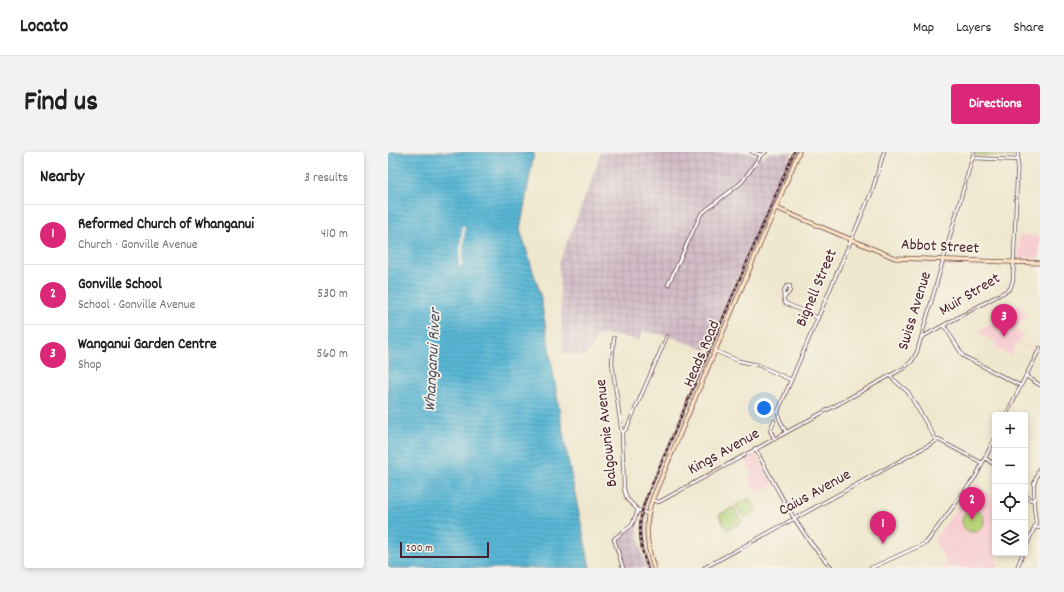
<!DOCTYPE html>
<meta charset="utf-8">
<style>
:root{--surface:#fff;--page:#f2f2f2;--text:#202124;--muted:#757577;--line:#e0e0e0;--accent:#db2777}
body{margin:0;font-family:Dekko,sans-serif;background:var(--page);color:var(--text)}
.controls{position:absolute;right:12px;bottom:12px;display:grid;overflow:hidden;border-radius:4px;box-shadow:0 2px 6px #0003}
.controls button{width:36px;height:36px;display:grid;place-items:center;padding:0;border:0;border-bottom:1px solid var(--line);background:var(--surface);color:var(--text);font:20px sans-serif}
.scale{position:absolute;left:12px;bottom:10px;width:89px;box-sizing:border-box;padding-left:4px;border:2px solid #4a1f2b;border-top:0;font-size:11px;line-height:14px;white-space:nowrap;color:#4a1f2b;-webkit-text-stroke:3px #f7f3e8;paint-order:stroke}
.you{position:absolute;left:376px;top:256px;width:14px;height:14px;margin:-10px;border:3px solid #fff;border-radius:50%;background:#1a73e8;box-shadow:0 0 0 6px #1a73e833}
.badge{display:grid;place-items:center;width:26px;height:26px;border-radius:50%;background:var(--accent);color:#fff;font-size:13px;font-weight:700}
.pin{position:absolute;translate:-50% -33px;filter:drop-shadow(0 1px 2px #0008)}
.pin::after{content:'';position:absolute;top:21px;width:14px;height:12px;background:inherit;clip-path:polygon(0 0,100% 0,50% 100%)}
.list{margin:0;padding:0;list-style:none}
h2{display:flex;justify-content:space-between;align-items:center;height:52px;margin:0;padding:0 16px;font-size:17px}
h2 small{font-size:13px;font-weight:400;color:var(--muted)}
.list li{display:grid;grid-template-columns:26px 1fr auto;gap:12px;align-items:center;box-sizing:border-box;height:60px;padding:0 16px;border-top:1px solid var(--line)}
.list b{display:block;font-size:15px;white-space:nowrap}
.list p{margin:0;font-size:13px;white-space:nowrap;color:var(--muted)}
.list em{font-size:13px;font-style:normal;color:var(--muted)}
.icon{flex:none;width:22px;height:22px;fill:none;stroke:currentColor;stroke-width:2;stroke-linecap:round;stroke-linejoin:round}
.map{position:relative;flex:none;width:652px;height:416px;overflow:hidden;border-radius:4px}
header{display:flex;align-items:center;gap:24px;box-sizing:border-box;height:56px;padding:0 20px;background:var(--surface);border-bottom:1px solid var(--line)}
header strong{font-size:19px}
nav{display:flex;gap:22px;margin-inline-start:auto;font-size:14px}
.intro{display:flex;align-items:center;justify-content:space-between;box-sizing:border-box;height:96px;padding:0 24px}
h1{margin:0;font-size:28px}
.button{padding:10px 18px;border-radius:4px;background:var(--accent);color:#fff;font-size:14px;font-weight:700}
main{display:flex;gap:24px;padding:0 24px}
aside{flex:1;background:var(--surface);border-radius:4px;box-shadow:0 2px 6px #0003}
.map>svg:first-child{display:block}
</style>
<header>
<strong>Locato</strong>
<nav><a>Map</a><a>Layers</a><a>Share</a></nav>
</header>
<div class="intro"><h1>Find us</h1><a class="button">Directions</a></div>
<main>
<aside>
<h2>Nearby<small>3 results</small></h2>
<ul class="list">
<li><span class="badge">1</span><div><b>Reformed Church of Whanganui</b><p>Church · Gonville Avenue</p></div><em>410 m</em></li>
<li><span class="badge">2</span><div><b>Gonville School</b><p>School · Gonville Avenue</p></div><em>530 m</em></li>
<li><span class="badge">3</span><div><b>Wanganui Garden Centre</b><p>Shop</p></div><em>560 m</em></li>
</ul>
</aside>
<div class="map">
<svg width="652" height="416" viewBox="0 0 652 416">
<defs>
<pattern id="industrial-grid" width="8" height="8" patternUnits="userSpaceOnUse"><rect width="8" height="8" fill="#d2bdc7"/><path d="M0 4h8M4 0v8" fill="none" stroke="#b6a2ab"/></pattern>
<pattern id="water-rules" width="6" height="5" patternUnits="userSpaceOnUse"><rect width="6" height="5" fill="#58b7d6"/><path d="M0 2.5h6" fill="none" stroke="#4b94ae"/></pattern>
</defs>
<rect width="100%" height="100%" fill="#f7f3e8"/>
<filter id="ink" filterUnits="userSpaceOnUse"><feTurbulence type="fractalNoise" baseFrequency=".025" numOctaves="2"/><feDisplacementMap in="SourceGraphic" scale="8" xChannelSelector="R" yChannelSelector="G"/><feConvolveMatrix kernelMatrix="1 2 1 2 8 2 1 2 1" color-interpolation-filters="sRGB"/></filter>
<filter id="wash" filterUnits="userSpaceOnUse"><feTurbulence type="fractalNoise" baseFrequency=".012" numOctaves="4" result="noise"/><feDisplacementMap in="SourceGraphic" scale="16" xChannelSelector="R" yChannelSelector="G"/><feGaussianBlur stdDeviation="0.9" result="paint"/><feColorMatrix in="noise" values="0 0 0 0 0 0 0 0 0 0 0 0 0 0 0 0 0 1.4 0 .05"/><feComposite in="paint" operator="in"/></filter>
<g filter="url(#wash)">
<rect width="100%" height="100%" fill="#efe7cd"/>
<path fill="#f7cfd3" d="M631 83 652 84V106H630Z
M631 152 639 163 627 178 635 183 631 190 646 198 645 199 629 191 622 204 606 193 607 189 590 179 625 160 624 158Z
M367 301 386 333 368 342 360 325 365 322 356 306Z
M588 330 607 348V401H609L606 407 610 412 608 416H552L559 411 546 388Z"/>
<path fill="url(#industrial-grid)" d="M213 0H359L375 6 381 0H404L318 198 281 184 254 179 251 189 235 184 209 183 203 197 199 199 197 204 175 201 171 111 201 35Z
M249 373 254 403 259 416H238L228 388 231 384Z"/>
<path fill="#b7d379" stroke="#807952" d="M589 0H626V5L588 3Z
M361 346 369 359 356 366 348 353Z
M346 355 354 370 339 378 331 363Z
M574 369a11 11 0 1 1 22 0a11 11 0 1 1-22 0Z"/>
<path fill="url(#water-rules)" stroke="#516b80" d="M0 0H146L132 78 152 141 177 293 202 416H0Z"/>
<path fill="#efe7cd" d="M74 74H77L74 114H71Z"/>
</g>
<g filter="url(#ink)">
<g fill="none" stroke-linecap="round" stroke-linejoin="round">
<defs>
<path id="street" d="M364 0 373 3
M584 6 630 8
M280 133 313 62 354 30 373 3 378 0
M396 146 402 139V134H399C395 137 395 147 397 151L430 166
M556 173 575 204 633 234
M534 185 622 137 625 128 630 0
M226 186 224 211 234 282 236 337 239 347 250 358 260 362
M327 199 351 209 370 213 403 228
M502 223 506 228 520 240 547 286 594 311
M638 224 652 233
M618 263 652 196
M386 269 382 278 386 286
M398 280 391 266 390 259 484 39 496 0
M234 281 239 276 279 184
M367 296C390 338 411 382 444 416
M597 306 607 313
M637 342 642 348H645
M264 348 271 350 516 216 524 209 529 200 586 0
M647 375 652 376
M637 397 648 372 646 354V332L652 315
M235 416 226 387 244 373 250 358
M316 416 550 288
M483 416 538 391 588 324 607 286
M629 416 635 401"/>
<path id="secondary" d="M388 56 507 106 652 111
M266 416C258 393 256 371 264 348L411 0"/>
</defs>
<use href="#street" stroke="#633d43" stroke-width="4"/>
<use href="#secondary" stroke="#633d43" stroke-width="5"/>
<use href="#street" stroke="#fff" stroke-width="2.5"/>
<use href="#secondary" stroke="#fee5c5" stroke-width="3.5"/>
<defs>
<path id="rail" d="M260 416C251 394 249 372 257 349L406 0"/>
</defs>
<use href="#rail" stroke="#4a1f2b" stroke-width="2.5"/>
<use href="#rail" stroke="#f7f3e8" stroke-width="1" stroke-dasharray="3" stroke-linecap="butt"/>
</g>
</g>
<g text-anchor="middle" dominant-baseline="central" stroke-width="3.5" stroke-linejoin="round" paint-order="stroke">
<g font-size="16" fill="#4a1f2b" stroke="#f7f3e8">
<text transform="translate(552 95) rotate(3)">Abbot Street</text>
<text transform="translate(429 136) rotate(-67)">Bignell Street</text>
<text transform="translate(582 143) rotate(-31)">Muir Street</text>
<text transform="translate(527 159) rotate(-73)">Swiss Avenue</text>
<text transform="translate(314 202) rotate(-67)">Heads Road</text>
<text transform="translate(219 281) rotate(-96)">Balgownie Avenue</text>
<text transform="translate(336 300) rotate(-29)">Kings Avenue</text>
<text transform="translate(427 341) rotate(-29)">Caius Avenue</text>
</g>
<g font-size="17" font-style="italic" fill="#4f5467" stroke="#f7f3e8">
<text transform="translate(46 208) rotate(-87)">Whanganui River</text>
</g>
</g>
</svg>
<div class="controls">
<button>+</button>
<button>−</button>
<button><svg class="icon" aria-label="locate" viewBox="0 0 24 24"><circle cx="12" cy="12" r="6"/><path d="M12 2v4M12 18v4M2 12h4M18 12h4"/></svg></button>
<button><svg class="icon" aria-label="layers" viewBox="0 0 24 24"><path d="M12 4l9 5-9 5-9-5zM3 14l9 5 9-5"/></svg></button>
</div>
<div class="scale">200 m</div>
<div class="you"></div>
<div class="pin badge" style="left:495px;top:392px">1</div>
<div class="pin badge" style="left:584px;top:368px">2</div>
<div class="pin badge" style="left:616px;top:185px">3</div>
</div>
</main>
